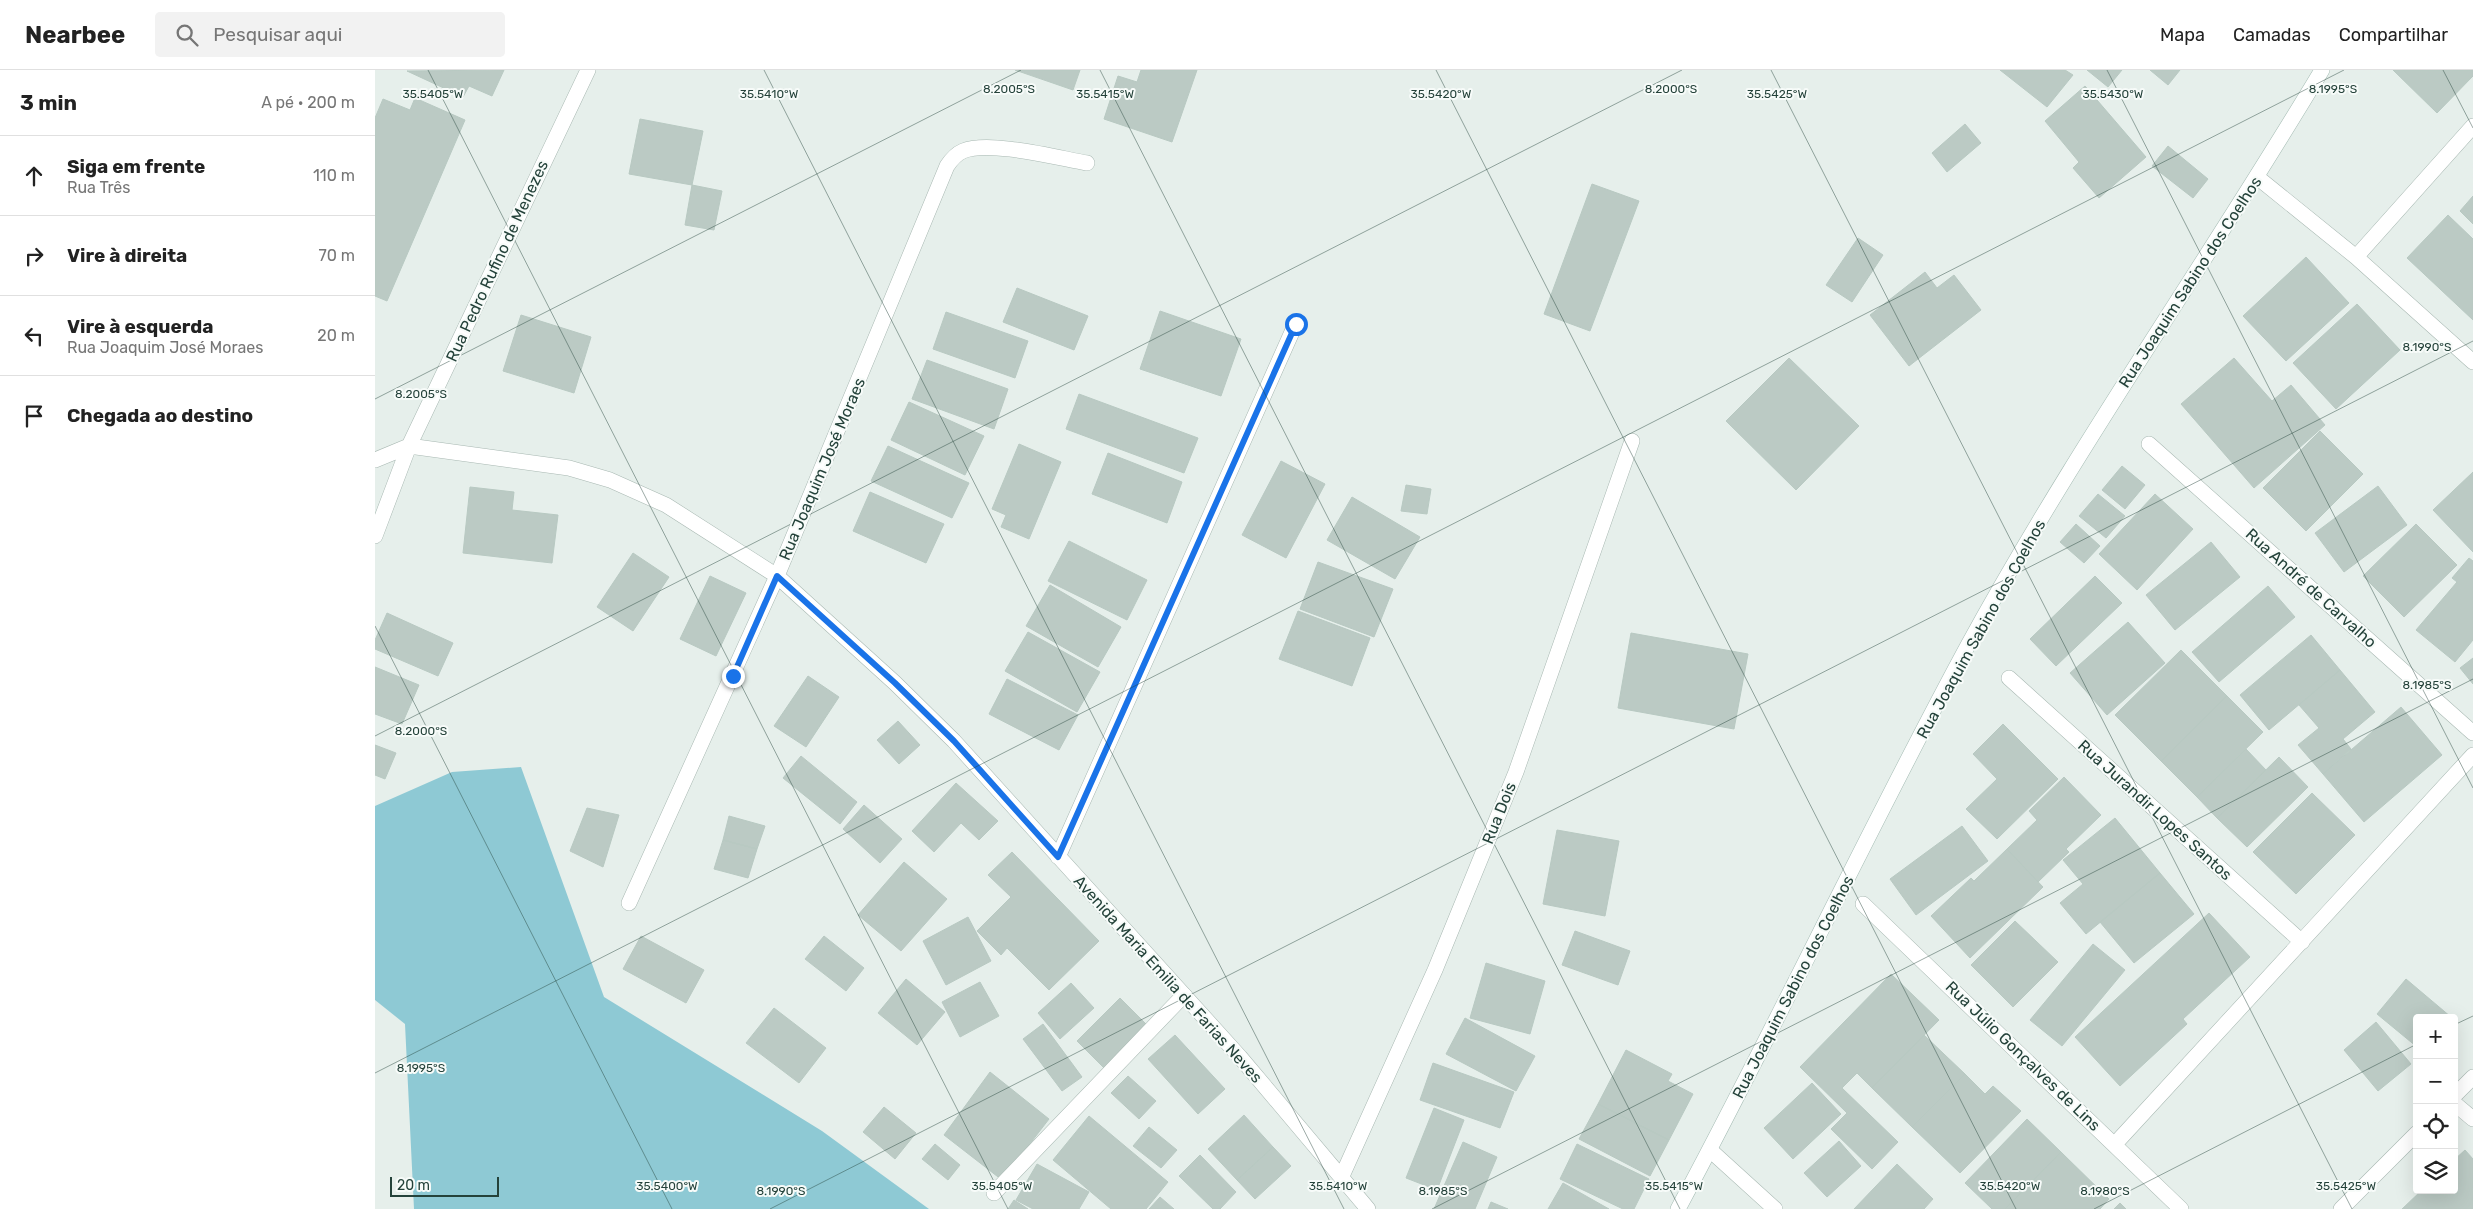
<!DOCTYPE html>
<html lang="pt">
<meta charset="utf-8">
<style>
:root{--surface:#fff;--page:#f2f2f2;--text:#222;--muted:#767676;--line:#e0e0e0}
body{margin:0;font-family:Rubik,sans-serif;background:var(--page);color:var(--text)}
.controls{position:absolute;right:15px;bottom:15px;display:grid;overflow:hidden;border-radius:5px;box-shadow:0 5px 20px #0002}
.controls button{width:45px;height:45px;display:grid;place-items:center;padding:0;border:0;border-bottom:1px solid var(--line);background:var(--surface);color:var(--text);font:25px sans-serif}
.scale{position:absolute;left:15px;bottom:12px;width:109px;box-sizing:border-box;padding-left:5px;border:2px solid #24423a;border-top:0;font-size:14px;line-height:18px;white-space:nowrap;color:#24423a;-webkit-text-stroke:4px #f7fbf9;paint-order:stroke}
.stop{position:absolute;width:15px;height:15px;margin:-11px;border:4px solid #1a73e8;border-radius:50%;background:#fff}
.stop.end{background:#1a73e8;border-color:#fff;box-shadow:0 1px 5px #0008}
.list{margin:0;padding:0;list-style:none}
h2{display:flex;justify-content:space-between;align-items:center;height:65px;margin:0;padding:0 20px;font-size:21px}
h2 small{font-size:16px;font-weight:400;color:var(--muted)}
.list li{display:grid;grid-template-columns:32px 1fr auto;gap:15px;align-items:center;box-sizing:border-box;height:80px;padding:0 20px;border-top:1px solid var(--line)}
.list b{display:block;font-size:19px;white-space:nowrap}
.list p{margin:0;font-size:16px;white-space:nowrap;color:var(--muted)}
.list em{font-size:16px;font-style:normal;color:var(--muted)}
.icon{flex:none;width:28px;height:28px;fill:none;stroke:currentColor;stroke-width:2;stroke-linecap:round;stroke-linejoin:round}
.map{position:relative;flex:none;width:2098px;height:1139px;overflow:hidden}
header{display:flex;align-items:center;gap:30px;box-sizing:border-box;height:70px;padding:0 25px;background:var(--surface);border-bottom:1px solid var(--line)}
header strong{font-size:24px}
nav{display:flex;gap:28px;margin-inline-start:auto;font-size:18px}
.search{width:350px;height:45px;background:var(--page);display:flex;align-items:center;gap:12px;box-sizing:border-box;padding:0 18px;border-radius:5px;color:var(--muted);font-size:19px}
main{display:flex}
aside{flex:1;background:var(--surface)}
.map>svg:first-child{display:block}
</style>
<header>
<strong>Nearbee</strong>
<div class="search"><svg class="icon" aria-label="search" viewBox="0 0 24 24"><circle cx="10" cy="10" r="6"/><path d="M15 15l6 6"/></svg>Pesquisar aqui</div>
<nav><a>Mapa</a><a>Camadas</a><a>Compartilhar</a></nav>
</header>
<main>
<aside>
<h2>3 min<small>A pé · 200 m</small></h2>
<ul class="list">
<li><svg class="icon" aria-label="ahead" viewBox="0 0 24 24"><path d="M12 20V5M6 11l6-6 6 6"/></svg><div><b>Siga em frente</b><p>Rua Três</p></div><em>110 m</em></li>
<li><svg class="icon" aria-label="right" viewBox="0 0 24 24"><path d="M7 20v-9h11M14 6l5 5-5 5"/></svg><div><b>Vire à direita</b></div><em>70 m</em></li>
<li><svg class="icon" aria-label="left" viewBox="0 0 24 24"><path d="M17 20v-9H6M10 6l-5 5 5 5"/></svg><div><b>Vire à esquerda</b><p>Rua Joaquim José Moraes</p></div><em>20 m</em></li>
<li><svg class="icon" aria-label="arrive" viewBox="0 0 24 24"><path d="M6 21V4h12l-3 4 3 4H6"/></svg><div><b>Chegada ao destino</b></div></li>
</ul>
</aside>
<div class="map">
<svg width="2098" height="1139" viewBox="0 0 2098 1139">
<rect width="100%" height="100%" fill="#e6efeb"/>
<path fill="#8ec9d4" d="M146 697 229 927 447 1061 554 1139H39L30 954 0 930V736L77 702Z"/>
<path fill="#bbcac4" stroke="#b8c9c2" d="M129 0 117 26 94 16 88 27 32 1Z
M640 0H705L698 20Z
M766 0H822L797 72 729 49 743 6 762 12Z
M1625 0H1690L1698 5 1672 37Z
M1712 0H1747L1733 17Z
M1775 0H1805L1793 15Z
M2018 0H2098V6L2062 43Z
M1710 16 1771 87 1724 128 1698 98 1704 92 1670 51Z
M40 28 90 50 12 231 0 226V48L8 29 35 40Z
M265 49 328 61 317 115 254 104Z
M1590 54 1606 73 1572 102 1557 83Z
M1793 76 1833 109 1818 128 1777 96Z
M1217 114 1264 131 1215 261 1169 244Z
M317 115 347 121 339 160 310 155Z
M2098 126V154L2085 141Z
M2073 145 2098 169V250L2032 188Z
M1483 168 1508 185 1477 232 1451 215Z
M1931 187 1974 233 1911 291 1868 246Z
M1550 202 1562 218 1579 205 1606 240 1534 296 1495 245Z
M642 218 713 246 699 280 628 252Z
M1982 234 2025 280 1961 339 1918 293Z
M785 241 866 269 846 326 765 299Z
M571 242 653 271 640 308 558 279Z
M146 245 216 267 199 323 128 301Z
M1414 288 1484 356 1421 420 1351 351Z
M1859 288 1897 331 1916 315 1950 355 1879 418 1806 334Z
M552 290 633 319 619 359 537 329Z
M704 324 823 368 809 403 691 359Z
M534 332 609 366 590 405 516 370Z
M1945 361 1988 404 1931 461 1888 418Z
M644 374 686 392 654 469 626 457 631 445 617 439Z
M513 376 594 413 577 448 496 411Z
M733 383 807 412 792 453 717 424Z
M906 391 950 414 911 488 867 465Z
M1747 396 1770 415 1750 439 1727 420Z
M2098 402V482L2058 440Z
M1031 415 1056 419 1052 444 1026 441Z
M2003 416 2032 455 1969 502 1940 463Z
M95 417 139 422 137 440 183 445 177 493 88 483Z
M495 422 569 454 551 493 478 461Z
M1723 424 1750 446 1731 468 1704 446Z
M1780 424 1818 459 1762 520 1724 484Z
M977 427 1045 467 1020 509 952 470Z
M1701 454 1725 476 1709 493 1685 472Z
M2041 454 2082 495 2029 547 1988 506Z
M694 471 772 510 752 550 673 511Z
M1836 472 1865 507 1800 560 1771 525Z
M258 483 294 507 258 561 222 537Z
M2094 488 2098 491V570L2080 592 2041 560 2082 512 2077 508Z
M943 492 1018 519 999 567 925 539Z
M335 506 371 523 341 586 305 569Z
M1720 506 1747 533 1681 596 1655 569Z
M675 515 746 557 723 597 651 556Z
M1893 516 1920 547 1844 612 1817 582Z
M923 541 995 568 977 616 904 589Z
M12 543 78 573 63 606 0 579V570Z
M1753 552 1790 593 1732 645 1695 603Z
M653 562 725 602 702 642 630 601Z
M1256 563 1373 584 1359 659 1243 638Z
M1936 565 1965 600 1894 660 1865 625Z
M1806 580 1852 626 1786 691 1740 645Z
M2098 588V614L2085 598Z
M0 597 44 615 27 654 0 644Z
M1965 600 2000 642 1968 669 1976 679 1948 704 1923 675 1944 658 1924 635Z
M433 606 464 627 431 677 399 656Z
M632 609 703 645 684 680 614 644Z
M1852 626 1888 662 1822 727 1786 691Z
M2026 637 2067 685 1989 752 1948 704Z
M523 651 545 675 524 694 502 670Z
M1628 654 1683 709 1622 769 1591 739 1622 709 1598 684Z
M0 675 21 683 10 709 0 705Z
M1871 679 1891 700 1842 748 1822 727Z
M426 686 482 732 465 754 408 708Z
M1904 687 1933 717 1872 777 1842 748Z
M1689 707 1726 745 1691 779 1694 782 1663 812 1632 779 1662 750 1654 741Z
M581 713 623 751 604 770 586 753 559 782 537 761Z
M1937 723 1980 765 1921 824 1878 782Z
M489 735 527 769 505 793 468 759Z
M212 738 244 745 228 797 195 781Z
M354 746 390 756 382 779 348 770Z
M1740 748 1785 803 1711 864 1685 833 1708 814 1688 790Z
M1587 756 1613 791 1541 845 1515 809Z
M1182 760 1244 771 1230 846 1168 834Z
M348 770 382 779 373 808 339 799Z
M1632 779 1668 817 1595 888 1556 846 1596 808 1599 811Z
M637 782 724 871 674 920 632 878 626 885 602 861 636 827 613 805Z
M529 792 572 829 526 881 483 845Z
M1785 803 1819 844 1759 893 1725 852Z
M1834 843 1875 887 1808 949 1812 954 1745 1016 1700 967Z
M593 847 616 891 571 915 548 871Z
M1640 851 1683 892 1638 937 1596 895Z
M1200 861 1255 881 1243 915 1187 895Z
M266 866 329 900 311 933 248 899Z
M449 866 489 898 471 921 430 889Z
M1718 874 1750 900 1687 976 1655 950Z
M1111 893 1170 911 1155 964 1095 948Z
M1516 904 1564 950 1497 1018 1482 1003 1467 1018 1523 1072 1497 1099 1456 1059 1472 1043 1425 997Z
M531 909 570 942 542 975 503 943Z
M2031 909 2076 947 2042 948V977L2002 944Z
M605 912 624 946 585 967 567 932Z
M696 913 719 938 685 969 663 943Z
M745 928 774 957 730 999 702 971Z
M399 938 451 978 424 1013 371 973Z
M1090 948 1160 986 1141 1021 1071 984Z
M2001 952 2036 994 2003 1021 1969 980Z
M668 954 707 1007 687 1021 648 969Z
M800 965 850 1019 823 1044 773 989Z
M1549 965 1590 1004 1537 1057 1497 1018Z
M1251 980 1297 1004 1293 1011 1318 1024 1294 1070 1223 1034Z
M1058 993 1139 1022 1125 1058 1045 1030Z
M615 1002 674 1049 627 1110 569 1065Z
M1590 1004 1610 1024 1618 1016 1646 1041 1585 1103 1537 1057Z
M753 1006 781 1031 764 1049 736 1023Z
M1437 1013 1466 1044 1418 1089 1389 1058Z
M1223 1034 1294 1070 1275 1106 1204 1069Z
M509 1037 541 1063 520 1089 488 1062Z
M1059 1038 1089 1050 1062 1120 1031 1108Z
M869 1045 898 1077 862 1110 833 1079Z
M714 1046 793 1112 771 1139H736L678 1090Z
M1652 1049 1686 1082 1630 1139H1617L1590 1113Z
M774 1057 802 1080 786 1098 758 1076Z
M1464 1071 1486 1096 1452 1127 1429 1103Z
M1088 1072 1122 1087 1100 1139H1059Z
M560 1074 585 1095 573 1110 547 1089Z
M1202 1074 1274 1109 1259 1139H1248L1185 1109Z
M898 1077 916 1096 880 1129 862 1110Z
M2090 1080 2098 1089V1139H2027L2047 1120H2079V1090Z
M1686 1082 1734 1129 1725 1139H1630Z
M825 1085 861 1122 845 1139H838L804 1106Z
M662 1094 714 1122 704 1139H658L641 1130Z
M1522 1094 1558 1129 1549 1139H1479Z
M1188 1113 1234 1139H1173Z
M785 1127 799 1139H774Z
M639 1130 653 1139H633Z
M1116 1132 1133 1139H1113Z
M1745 1133 1751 1139H1739Z"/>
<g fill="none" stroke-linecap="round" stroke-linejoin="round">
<defs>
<path id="lane" d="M619 1123 809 925"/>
<path id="street" d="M1882 107 1981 187 2098 292
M1981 187 2098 56
M1774 374 2098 663
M0 390 34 376 194 398 235 410 291 435 402 506 520 613 579 671 865 987 993 1139
M0 466 34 376 213 0
M1634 608 1927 872
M683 787 921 253
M254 833 402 506 572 96C576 90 581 84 588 81 614 70 683 88 712 93
M1488 834 1806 1139
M2079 1026 2098 1007
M2079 1033 2098 1049
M1740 1074 2098 685
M1335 1080 1400 1139
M967 1106 1060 900 1141 702 1257 371
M1966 1139 2042 1063"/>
<path id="secondary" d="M1303 1139C1403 953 1492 762 1592 577 1700 379 1831 194 1947 0"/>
</defs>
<use href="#lane" stroke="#a8b8b2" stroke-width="16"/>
<use href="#street" stroke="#a8b8b2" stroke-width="16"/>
<use href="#secondary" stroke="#a4bbb3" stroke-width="16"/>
<use href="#lane" stroke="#fff" stroke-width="15"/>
<use href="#street" stroke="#fff" stroke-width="15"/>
<use href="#secondary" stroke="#fff" stroke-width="15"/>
</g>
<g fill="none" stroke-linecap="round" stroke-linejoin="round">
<path stroke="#1a73e8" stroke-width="6" d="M358 606 402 506 520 613 579 671 683 787 921 254"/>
</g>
<path fill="none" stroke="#24423a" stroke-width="1" stroke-opacity="0.45" d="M53 0 633 1139M389 0 969 1139M725 0 1305 1139M1061 0 1641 1139M1396 0 1977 1139M1732 0 2098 718M2068 0 2098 58M0 329 646 0M0 556 297 1139M0 666 1307 0M2079 955 2098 946M0 1003 1969 0M395 1139 2098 271M1057 1139 2098 609M1719 1139 2042 974"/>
<g text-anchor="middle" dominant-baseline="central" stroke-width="4" stroke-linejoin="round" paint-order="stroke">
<g font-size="16" fill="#24423a" stroke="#f7fbf9">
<text transform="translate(122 191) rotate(-65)">Rua Pedro Rufino de Menezes</text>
<text transform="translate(1815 212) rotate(-57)">Rua Joaquim Sabino dos Coelhos</text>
<text transform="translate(447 399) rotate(-67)">Rua Joaquim José Moraes</text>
<text transform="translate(1936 518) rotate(42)">Rua André de Carvalho</text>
<text transform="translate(1606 559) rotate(-61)">Rua Joaquim Sabino dos Coelhos</text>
<text transform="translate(1780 740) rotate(42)">Rua Jurandir Lopes Santos</text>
<text transform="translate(1124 743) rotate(-68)">Rua Dois</text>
<text transform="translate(793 909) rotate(48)">Avenida Maria Emilia de Farias Neves</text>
<text transform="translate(1418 917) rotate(-63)">Rua Joaquim Sabino dos Coelhos</text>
<text transform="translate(1648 986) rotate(44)">Rua Júlio Gonçalves de Lins</text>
</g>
</g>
<g font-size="12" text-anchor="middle" fill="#24423a" stroke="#f7fbf9" stroke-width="4" stroke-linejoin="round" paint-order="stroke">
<text x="634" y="23">8.2005°S</text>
<text x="1296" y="23">8.2000°S</text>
<text x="1958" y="23">8.1995°S</text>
<text x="58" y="28">35.5405°W</text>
<text x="394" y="28">35.5410°W</text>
<text x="730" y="28">35.5415°W</text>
<text x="1066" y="28">35.5420°W</text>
<text x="1402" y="28">35.5425°W</text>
<text x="1738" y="28">35.5430°W</text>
<text x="2052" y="281">8.1990°S</text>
<text x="46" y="328">8.2005°S</text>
<text x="2052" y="619">8.1985°S</text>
<text x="46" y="665">8.2000°S</text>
<text x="46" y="1002">8.1995°S</text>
<text x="292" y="1120">35.5400°W</text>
<text x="627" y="1120">35.5405°W</text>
<text x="963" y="1120">35.5410°W</text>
<text x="1299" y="1120">35.5415°W</text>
<text x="1635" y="1120">35.5420°W</text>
<text x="1971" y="1120">35.5425°W</text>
<text x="406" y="1125">8.1990°S</text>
<text x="1068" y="1125">8.1985°S</text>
<text x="1730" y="1125">8.1980°S</text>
</g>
</svg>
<div class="controls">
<button>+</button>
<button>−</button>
<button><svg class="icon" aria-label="locate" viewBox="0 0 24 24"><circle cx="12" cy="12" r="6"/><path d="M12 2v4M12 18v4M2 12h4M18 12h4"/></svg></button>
<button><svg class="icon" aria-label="layers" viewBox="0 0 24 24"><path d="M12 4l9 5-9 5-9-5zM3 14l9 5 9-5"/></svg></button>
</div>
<div class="scale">20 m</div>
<div class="stop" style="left:921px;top:254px"></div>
<div class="stop end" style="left:358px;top:606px"></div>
</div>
</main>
